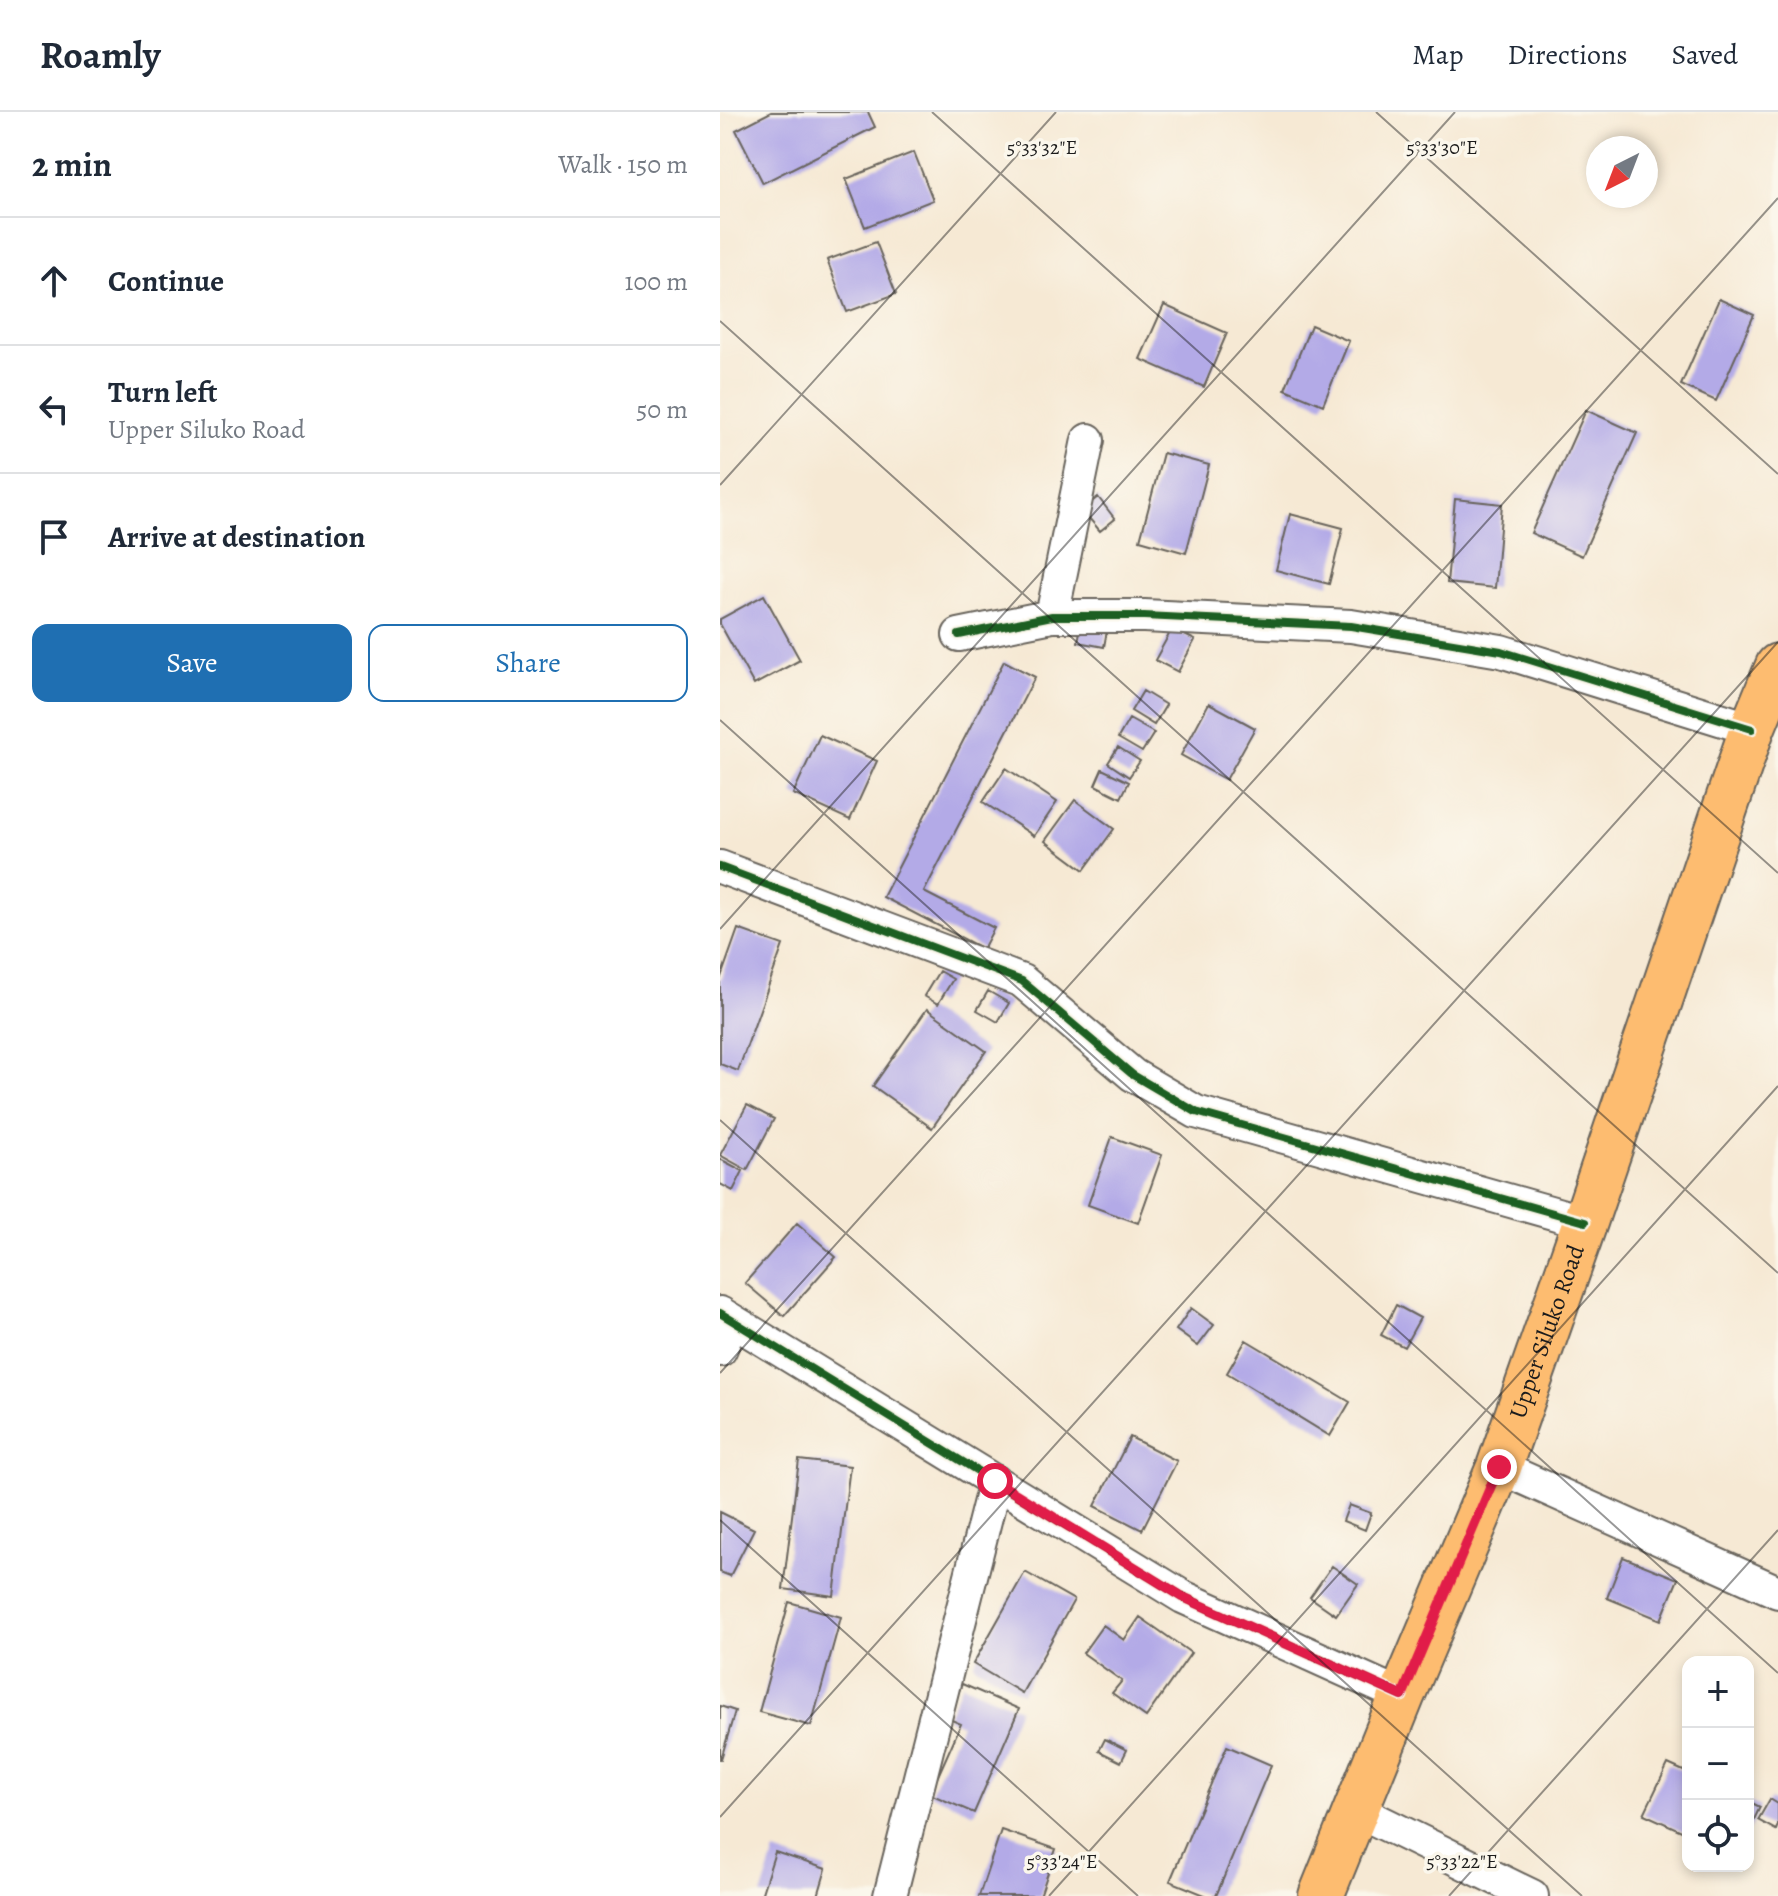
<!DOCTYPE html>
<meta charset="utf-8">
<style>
:root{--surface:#fff;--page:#f2f2f3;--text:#1f2937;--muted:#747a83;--line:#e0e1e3;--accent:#1f6fb2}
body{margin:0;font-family:Alegreya,serif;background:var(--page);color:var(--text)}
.controls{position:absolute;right:24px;bottom:24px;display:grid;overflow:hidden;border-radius:16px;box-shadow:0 4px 12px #0003}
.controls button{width:72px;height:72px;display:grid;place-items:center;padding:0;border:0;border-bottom:2px solid var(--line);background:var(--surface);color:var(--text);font:40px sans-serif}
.compass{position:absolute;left:866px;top:24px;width:72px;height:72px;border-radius:50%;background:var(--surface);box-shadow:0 4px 12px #0003;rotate:222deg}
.stop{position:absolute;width:24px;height:24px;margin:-18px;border:6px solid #e11d48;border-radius:50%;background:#fff}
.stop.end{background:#e11d48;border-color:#fff;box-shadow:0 2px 8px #0008}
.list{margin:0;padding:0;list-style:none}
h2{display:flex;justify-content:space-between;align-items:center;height:104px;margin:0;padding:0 32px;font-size:34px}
h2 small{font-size:26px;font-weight:400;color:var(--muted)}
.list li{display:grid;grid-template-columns:52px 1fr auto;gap:24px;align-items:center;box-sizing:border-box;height:128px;padding:0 32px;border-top:2px solid var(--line)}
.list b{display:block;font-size:30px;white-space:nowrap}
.list p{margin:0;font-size:26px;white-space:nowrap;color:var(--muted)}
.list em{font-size:26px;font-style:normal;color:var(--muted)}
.actions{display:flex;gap:16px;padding:24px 32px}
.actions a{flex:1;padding:18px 0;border:2px solid var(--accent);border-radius:16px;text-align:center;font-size:28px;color:var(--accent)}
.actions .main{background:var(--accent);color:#fff}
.icon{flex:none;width:44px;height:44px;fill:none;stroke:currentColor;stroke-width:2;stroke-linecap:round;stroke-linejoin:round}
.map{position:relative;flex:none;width:1058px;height:1784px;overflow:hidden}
header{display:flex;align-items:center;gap:48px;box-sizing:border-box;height:112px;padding:0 40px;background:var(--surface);border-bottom:2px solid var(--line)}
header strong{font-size:38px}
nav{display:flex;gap:44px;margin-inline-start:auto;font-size:28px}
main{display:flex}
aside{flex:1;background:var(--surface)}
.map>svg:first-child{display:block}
</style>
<header>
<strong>Roamly</strong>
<nav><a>Map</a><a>Directions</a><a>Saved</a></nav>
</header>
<main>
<aside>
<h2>2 min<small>Walk · 150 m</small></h2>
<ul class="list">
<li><svg class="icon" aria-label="ahead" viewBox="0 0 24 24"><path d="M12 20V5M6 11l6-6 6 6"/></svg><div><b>Continue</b></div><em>100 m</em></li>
<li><svg class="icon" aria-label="left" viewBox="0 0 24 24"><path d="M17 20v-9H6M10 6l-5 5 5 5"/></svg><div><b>Turn left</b><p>Upper Siluko Road</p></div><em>50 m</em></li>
<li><svg class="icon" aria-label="arrive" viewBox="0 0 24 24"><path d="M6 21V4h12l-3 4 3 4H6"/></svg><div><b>Arrive at destination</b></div></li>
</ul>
<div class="actions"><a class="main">Save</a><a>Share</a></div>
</aside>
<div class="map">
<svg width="1058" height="1784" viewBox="0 0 1058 1784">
<rect width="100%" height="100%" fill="#fbf7ec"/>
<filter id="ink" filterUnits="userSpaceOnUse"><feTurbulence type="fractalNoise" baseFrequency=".0125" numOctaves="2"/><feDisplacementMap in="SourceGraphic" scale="16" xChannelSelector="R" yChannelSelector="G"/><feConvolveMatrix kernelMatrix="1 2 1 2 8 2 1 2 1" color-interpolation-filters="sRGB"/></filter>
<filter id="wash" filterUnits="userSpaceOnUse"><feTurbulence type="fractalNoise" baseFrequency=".006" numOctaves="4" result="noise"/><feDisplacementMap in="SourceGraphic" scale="32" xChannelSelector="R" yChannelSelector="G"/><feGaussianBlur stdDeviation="1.8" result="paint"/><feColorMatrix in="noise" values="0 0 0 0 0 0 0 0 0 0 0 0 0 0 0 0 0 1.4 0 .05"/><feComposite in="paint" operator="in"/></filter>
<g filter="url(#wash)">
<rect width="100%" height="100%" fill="#f6e9d4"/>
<g id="blocks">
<path fill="#b3aae7" d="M51 0H148L155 15 43 71 16 18Z
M194 40 213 88 145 115 126 67Z
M156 130 176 182 127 200 107 148Z
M999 187 1034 203 996 289 961 273Z
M444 193 507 221 484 275 420 247Z
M591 213 629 229 603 293 565 277Z
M866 298 917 321 862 444 811 421Z
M443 341 489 353 466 441 420 428Z
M378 385 395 407 380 419 362 398Z
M735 387 782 392 775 476 727 471Z
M570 402 623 416 609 472 556 458Z
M44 483 80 548 34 573 0 512V507Z
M362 509 388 513 384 535 358 530Z
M452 517 475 528 458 560 435 548Z
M284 549 315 565 204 780 274 816 263 837 163 785Z
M423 579 446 593 434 613 411 599Z
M489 591 535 616 506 668 461 643Z
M409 607 434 621 422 640 398 626Z
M100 623 157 649 130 708 73 682Z
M398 635 420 649 409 665 388 651Z
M286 656 337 690 314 724 263 690Z
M382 657 409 670 401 686 375 673Z
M355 688 394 717 364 758 325 729Z
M18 817 63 833 18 959 0 952V868Z
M219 859 233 867 218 892 204 884Z
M268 879 289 891 278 910 257 898Z
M207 897 266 939 212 1016 153 974Z
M27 993 54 1007 27 1058 0 1043Z
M392 1025 442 1043 418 1111 368 1093Z
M0 1047 23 1059 13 1079 0 1072Z
M77 1111 116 1145 64 1204 25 1171Z
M676 1193 700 1206 684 1235 661 1223Z
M471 1196 494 1213 478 1234 456 1218Z
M526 1228 630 1290 610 1324 507 1261Z
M410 1325 457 1349 422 1418 375 1394Z
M79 1348 130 1354 114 1484 63 1477Z
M629 1393 651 1401 645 1418 623 1409Z
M0 1400 34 1417 10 1464 0 1460Z
M903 1445 958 1467 941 1508 887 1486Z
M612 1454 638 1472 616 1503 590 1485Z
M305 1460 354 1488 302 1581 253 1552Z
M69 1490 121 1505 91 1614 39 1600Z
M420 1505 471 1541 426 1605 392 1581 402 1569 363 1541 383 1513 404 1528Z
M242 1572 299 1597 254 1701 210 1682 241 1612 227 1606Z
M0 1594 15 1599 1 1647H0Z
M385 1627 407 1638 401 1650 379 1639Z
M507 1634 551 1653 496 1784H487L450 1769Z
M948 1652 968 1661V1722L924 1702Z
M1050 1687 1058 1692V1713L1056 1718 1038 1708Z
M1028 1689 1040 1695 1028 1720Z
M281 1718 336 1737 320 1784H259Z
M55 1740 106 1757 98 1784H41Z"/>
</g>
</g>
<g filter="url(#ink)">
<use href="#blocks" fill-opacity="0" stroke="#68645c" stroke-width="2"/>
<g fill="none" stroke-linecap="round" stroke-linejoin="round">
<defs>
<path id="street" d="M332 504 368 328
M239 523 332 504H424L631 514 781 539 1032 617
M0 755 302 869 413 963 476 1000 865 1110
M0 1201 463 1485 682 1584
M0 1238 13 1209
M779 1355 1058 1480
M636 1698 812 1784
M170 1784 275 1369"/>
<g id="primary">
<path id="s1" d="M601 1784 682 1584 779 1355 865 1110 1032 617 1058 554"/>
</g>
</defs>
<use href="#street" stroke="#68645c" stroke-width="36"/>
<use href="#primary" stroke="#68645c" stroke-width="48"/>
<use href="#street" stroke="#fff" stroke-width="32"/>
<use href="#primary" stroke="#fdbc70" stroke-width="44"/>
<defs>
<path id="cycleway" d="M239 523 332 504H424L631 514 781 539 1032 617
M0 755 302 869 413 963 476 1000 865 1110
M0 1201 463 1485 682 1584"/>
</defs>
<use href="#cycleway" stroke="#fbf7ec" stroke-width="13"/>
<use href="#cycleway" stroke="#1b5e20" stroke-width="8"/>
</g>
</g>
<g fill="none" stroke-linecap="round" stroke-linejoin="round" filter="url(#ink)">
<path stroke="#e11d48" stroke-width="10" d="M275 1369 463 1485 682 1584 779 1355"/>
</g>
<path fill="none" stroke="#1c1c1c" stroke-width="2" stroke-opacity="0.45" d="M212 0 1058 761M656 0 1058 362M0 209 1058 1161M0 373 336 0M0 608 1058 1561M0 817 735 0M0 1008 862 1784M0 1261 1058 86M0 1408 418 1784M0 1705 1058 530M329 1784 1058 974M729 1784 1058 1418"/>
<g text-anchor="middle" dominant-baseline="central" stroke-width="7" stroke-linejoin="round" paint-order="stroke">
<g font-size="24" fill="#1c1c1c" stroke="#fbf7ec">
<text stroke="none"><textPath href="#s1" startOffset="608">Upper Siluko Road</textPath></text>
</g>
</g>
<g font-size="20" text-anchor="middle" fill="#1c1c1c" stroke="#fbf7ec" stroke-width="7" stroke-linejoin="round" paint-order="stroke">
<text x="722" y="42">5°33'30"E</text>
<text x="322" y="42">5°33'32"E</text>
<text x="342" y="1756">5°33'24"E</text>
<text x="742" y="1756">5°33'22"E</text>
</g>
</svg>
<div class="controls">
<button>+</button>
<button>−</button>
<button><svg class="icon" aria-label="locate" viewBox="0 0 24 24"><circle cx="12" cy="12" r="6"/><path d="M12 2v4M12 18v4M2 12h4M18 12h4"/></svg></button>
</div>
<svg class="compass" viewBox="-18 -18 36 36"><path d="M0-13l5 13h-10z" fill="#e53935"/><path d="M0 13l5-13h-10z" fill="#747a83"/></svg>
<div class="stop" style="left:275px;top:1369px"></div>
<div class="stop end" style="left:779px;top:1355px"></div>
</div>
</main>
